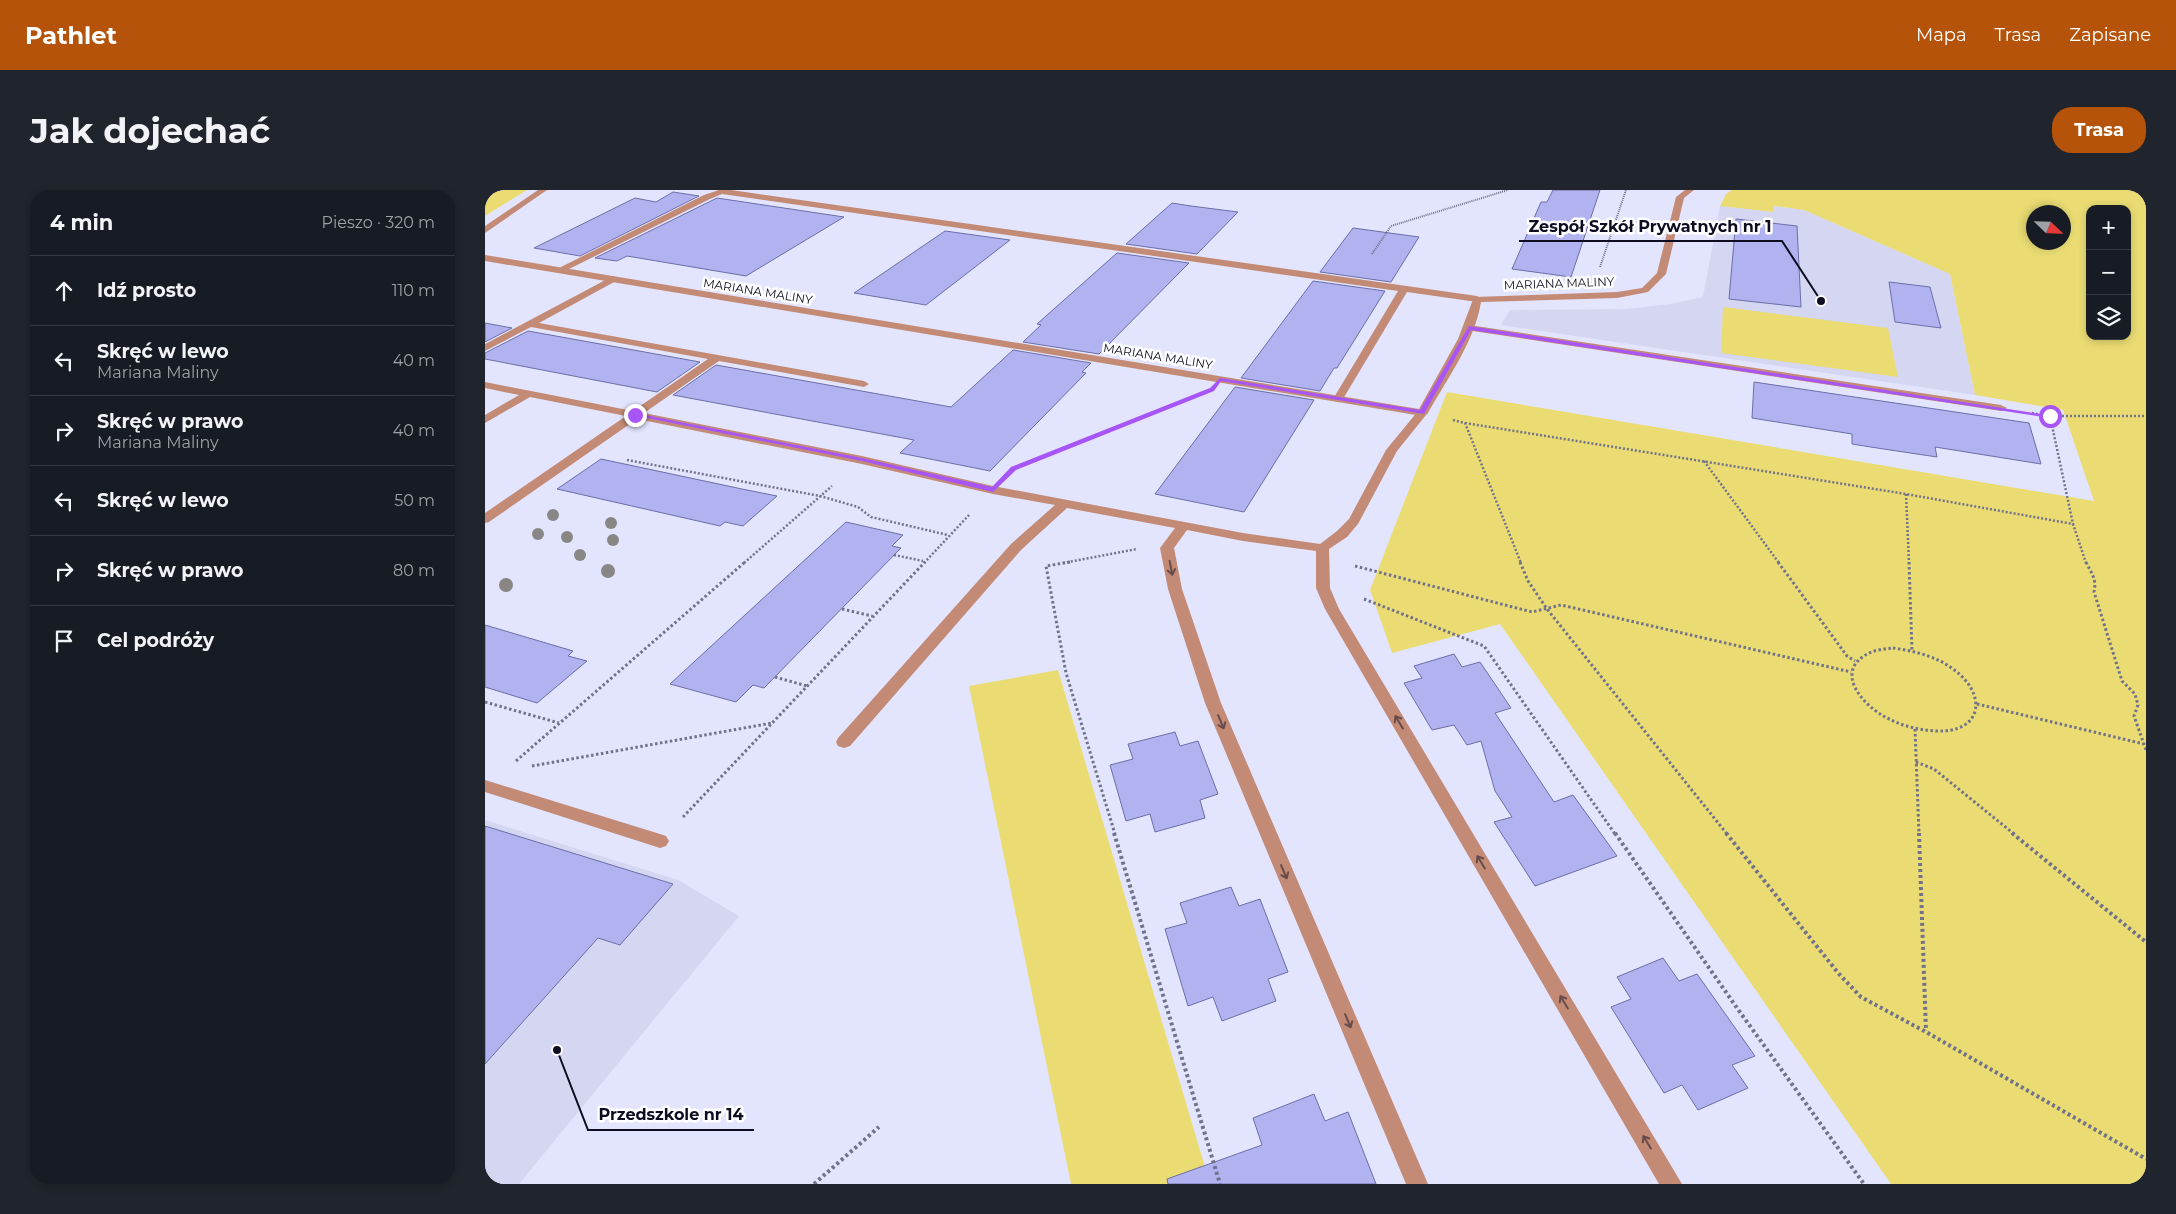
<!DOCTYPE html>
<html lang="pl">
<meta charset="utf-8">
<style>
:root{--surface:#171b24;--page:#20242c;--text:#f1f3f6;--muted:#9ea1a6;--line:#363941;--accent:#b45309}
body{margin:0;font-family:Montserrat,sans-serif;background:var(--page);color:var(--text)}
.controls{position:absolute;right:15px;top:15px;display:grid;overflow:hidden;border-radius:10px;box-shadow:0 2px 8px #0003}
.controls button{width:45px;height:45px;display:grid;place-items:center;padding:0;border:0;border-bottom:1px solid var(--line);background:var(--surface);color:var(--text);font:25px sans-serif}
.compass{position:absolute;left:1541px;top:15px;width:45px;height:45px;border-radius:50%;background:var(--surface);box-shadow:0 2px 8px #0003;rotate:113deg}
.stop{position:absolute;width:15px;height:15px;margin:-11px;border:4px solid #a855f7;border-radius:50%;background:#fff}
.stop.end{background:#a855f7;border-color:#fff;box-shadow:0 1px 5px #0008}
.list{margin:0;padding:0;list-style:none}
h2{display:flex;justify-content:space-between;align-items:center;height:65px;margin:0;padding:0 20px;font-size:21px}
h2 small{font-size:16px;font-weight:400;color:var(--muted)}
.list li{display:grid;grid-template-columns:32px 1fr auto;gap:15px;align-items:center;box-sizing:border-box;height:70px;padding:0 20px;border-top:1px solid var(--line)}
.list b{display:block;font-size:19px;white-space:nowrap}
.list p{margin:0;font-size:16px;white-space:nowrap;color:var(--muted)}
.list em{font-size:16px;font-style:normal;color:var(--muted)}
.icon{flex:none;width:28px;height:28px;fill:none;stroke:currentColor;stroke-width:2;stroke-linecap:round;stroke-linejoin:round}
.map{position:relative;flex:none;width:1661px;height:994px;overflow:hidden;border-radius:20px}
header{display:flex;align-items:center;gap:30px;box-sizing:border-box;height:70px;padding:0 25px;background:var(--accent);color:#fff}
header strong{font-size:24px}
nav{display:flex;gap:28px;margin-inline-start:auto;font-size:18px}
.intro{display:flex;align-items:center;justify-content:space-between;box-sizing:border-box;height:120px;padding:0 30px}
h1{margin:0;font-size:35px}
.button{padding:12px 22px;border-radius:20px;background:var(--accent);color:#fff;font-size:18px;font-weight:700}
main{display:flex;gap:30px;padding:0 30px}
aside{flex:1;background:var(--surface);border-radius:20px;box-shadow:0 2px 8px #0003}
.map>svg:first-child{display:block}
</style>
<header>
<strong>Pathlet</strong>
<nav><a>Mapa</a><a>Trasa</a><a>Zapisane</a></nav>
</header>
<div class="intro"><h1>Jak dojechać</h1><a class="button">Trasa</a></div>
<main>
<aside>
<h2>4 min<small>Pieszo · 320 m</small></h2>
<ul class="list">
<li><svg class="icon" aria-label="ahead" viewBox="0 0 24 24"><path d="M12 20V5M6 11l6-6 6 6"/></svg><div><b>Idź prosto</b></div><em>110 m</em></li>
<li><svg class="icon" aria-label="left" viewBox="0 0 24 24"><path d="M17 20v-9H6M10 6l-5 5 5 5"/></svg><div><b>Skręć w lewo</b><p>Mariana Maliny</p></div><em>40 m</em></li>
<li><svg class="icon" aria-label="right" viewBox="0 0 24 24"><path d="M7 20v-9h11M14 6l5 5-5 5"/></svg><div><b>Skręć w prawo</b><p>Mariana Maliny</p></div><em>40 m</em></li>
<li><svg class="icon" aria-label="left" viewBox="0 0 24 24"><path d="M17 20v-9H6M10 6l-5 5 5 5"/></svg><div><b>Skręć w lewo</b></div><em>50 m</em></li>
<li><svg class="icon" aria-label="right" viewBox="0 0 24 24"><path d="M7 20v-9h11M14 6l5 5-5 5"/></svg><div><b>Skręć w prawo</b></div><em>80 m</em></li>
<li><svg class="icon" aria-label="arrive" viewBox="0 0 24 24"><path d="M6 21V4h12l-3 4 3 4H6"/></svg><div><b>Cel podróży</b></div></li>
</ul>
</aside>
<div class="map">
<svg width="1661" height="994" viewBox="0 0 1661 994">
<rect width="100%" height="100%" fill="#e3e5ff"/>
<path fill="#d4d6f2" d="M1235 16 1287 22 1288 16 1319 20 1465 84 1490 205 1016 135 1025 120 1141 119 1186 114 1218 107Z
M0 630 193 690 254 726 34 994H0Z"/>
<path fill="#eadc73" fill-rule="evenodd" d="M7 0H42L0 26V3Z
M1247 0H1661V994H1406L1015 434 907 463 885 400 962 202 1609 311 1578 220 1490 205 1465 84 1319 20 1289 16 1288 22 1235 16 1241 4ZM1605 19H1642V146H1605ZM1548 22H1578V52H1548Z
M1238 117 1403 138 1413 187 1236 163Z
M573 480 725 994H586L484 496Z"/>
<path fill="#b0b3f0" stroke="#6c6ea6" d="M1068 0H1115L1086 87 1027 79 1056 12H1062Z
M188 2 214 6 95 66 49 58 150 8 171 12Z
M232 8 359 27 261 86 142 66 132 71 110 68Z
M687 13 706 16 753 22 712 64 641 54Z
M1251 29 1312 36 1316 117 1244 109Z
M868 38 934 47 906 92 835 82Z
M460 41 525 50 441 115 369 103Z
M632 63 704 73 614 164 538 152 556 135 552 134Z
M828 91 900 101 852 178H849L835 201 756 188Z
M1404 92 1445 97 1456 138 1410 132Z
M0 133 27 138 0 152Z
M43 141 143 159 215 172 172 202 0 169V163Z
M528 160 606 173 597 182 601 183 505 281 415 263 429 250 188 205 231 175 466 217Z
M1269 192 1544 233 1556 274 1450 257 1452 267 1392 258 1367 254V244L1267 228Z
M750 197 829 210 759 322 670 304Z
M116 269 257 299 292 306 258 336 240 332 235 336 72 299Z
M361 332 418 345 407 356 416 358 279 498 268 495 251 512 185 494Z
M0 435 88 461 83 466 102 471 52 513 0 497Z
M969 464 977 477 995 472 1026 518 1010 523 1069 612 1088 605 1132 666 1050 696 1009 632 1027 627 1010 601 996 551 982 555 969 535 947 540 919 493 937 488 929 476Z
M690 542 695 556 713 551 733 604 715 610 720 628 670 642 665 624 641 631 625 575 648 569 643 554Z
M0 636 188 694 135 755 113 748 0 874Z
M746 697 754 716 775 709 803 782 783 789 791 811 737 831 728 807 703 816 680 739 702 733 695 713Z
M1178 768 1194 791 1212 784 1270 866 1247 875 1263 898 1213 920 1197 895 1179 903 1126 817 1146 809 1132 787Z
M829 904 840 931 863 922 891 994H683L682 989 777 955 768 928Z"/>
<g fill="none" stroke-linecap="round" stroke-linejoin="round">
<path stroke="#72738a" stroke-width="2" stroke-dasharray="1 1" stroke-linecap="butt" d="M887 64 906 36 1023 0
M1115 77 1141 0"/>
<path stroke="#72738a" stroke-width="2.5" stroke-dasharray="2 2" stroke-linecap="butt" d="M1547 223 1565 226 1588 334
M1565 226H1661
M968 230 980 233 1036 373
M980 233 1421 304 1588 334 1601 373
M142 270 335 306 373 317 386 327 463 345
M1219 271 1294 373
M540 274 692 213
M1421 304 1424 373
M409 365 438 371
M259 373 347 296
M439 373 484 325
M578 373 652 359"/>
<path stroke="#72738a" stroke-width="3" stroke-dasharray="2.5 2.5" stroke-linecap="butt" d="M585 372 561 376 581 483 630 644
M1035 372 1043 391 1062 419 1242 644
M1293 372 1362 466 1370 471
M1424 372 1427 460
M1601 372C1606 383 1612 388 1609 402L1637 491 1650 504 1653 515 1649 526 1661 560
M870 376 1047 422 1076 415 1366 482
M879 409 999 456 1130 644
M357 419 387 426
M1408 458C1429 461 1451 466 1468 479 1503 504 1498 543 1451 541 1432 540 1413 535 1397 525 1378 514 1351 484 1379 466 1387 460 1398 459 1408 458Z
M290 487 322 496
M0 512 74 533
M1492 514 1659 554
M1430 539 1434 644
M31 571 260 372
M1431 572 1449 579 1529 644
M47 576 287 533
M198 627 440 372"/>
<path stroke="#72738a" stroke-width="4" stroke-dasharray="3 3" stroke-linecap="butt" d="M629 643 735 994
M1130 643 1252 818 1379 994
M1241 643 1354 784 1376 807 1441 842 1661 969
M1434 643 1441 841
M1527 643 1661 752
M329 994 394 937"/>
<path fill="#c38b75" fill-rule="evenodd" d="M234 0H246L992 106 997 109 992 112 922 102 858 209 853 212 848 209 913 101 237 4 225 9 78 82 75 83 70 80 219 5Z
M128 86 133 89 131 91 54 133 379 191 384 194 379 197 234 171 159 223 377 266 508 296 758 343 835 354 852 341 864 329 901 260 933 221H941L943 223 941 225 912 261 873 334 862 347 844 359 845 398 854 419 1197 994H1174L840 419 831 398V361L758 351 702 340 689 358 697 399 736 513 943 994H921L720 513 683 399 675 358 690 338 582 318 536 360 365 556 359 558 353 556 351 552 353 548 526 354 570 315 508 304 377 274 152 229 4 332 0 333V323L141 226 45 207 0 233V225L34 205 0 198V192L148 221 223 169 46 137 0 161V154Z
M984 135 1516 215 1522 218 1516 221 981 140V136Z
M0 590 175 644 181 646 184 651 181 656 175 658 0 602Z"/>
<path fill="#c38b75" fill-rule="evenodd" d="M53 0H62L0 43V36Z
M1200 0H1209L1199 8 1181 84 1163 102 1132 108 996 112C990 151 962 189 943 223L937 226 0 71V65L934 219 973 149 989 107 1132 102 1157 98 1172 83 1191 7Z"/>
</g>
<g fill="#888785">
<circle cx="68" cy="325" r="6"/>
<circle cx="126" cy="333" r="6"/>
<circle cx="53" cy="344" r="6"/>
<circle cx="82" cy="347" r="6"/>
<circle cx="128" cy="350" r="6"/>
<circle cx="95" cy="365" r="6"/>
<circle cx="123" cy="381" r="7"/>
<circle cx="21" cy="395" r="7"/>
</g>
<defs><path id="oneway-shaft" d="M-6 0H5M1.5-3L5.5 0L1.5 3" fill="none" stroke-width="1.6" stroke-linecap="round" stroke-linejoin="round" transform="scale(1.25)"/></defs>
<g stroke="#684c4b">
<use href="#oneway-shaft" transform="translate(686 378) rotate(79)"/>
<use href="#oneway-shaft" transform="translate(736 532) rotate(67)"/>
<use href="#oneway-shaft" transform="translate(914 532) rotate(-121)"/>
<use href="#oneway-shaft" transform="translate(996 672) rotate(-121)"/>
<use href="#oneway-shaft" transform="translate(799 682) rotate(67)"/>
<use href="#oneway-shaft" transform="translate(1079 812) rotate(-121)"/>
<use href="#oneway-shaft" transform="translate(863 831) rotate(67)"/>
<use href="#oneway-shaft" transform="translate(1162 952) rotate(-121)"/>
</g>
<path fill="#a855f7" d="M984 136 1568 226 1565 228 986 140 939 224 736 191 729 201 531 280 508 302 377 271 147 225 150 223 377 268 507 297 526 277 725 198 735 188 935 220Z"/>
<g text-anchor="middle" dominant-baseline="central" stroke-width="5" stroke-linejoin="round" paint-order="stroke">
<g font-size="12" fill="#0d0c21" stroke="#fff">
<text transform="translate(1074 93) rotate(-2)">MARIANA MALINY</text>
<text transform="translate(273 101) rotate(9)">MARIANA MALINY</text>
<text transform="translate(673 166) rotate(9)">MARIANA MALINY</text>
</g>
</g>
<path fill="none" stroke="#0d0c21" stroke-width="2" d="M1336 111L1297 51H1034M72 860L103 940H269"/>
<g fill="#0d0c21" stroke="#fff" stroke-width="2">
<circle cx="1336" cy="111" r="5"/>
<circle cx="72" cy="860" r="5"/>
</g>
<g font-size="16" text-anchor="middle" font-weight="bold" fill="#0d0c21" stroke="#fff" stroke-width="5" stroke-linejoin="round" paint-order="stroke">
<text x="1165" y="42">Zespół Szkół Prywatnych nr 1</text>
<text x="186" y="930">Przedszkole nr 14</text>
</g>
</svg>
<div class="controls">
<button>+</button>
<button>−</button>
<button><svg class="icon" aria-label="layers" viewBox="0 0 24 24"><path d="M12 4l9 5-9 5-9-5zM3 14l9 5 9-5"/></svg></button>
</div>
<svg class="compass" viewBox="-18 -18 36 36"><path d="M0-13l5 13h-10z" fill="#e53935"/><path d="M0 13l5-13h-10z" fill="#9ea1a6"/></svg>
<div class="stop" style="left:1565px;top:226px"></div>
<div class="stop end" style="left:150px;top:225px"></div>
</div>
</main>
